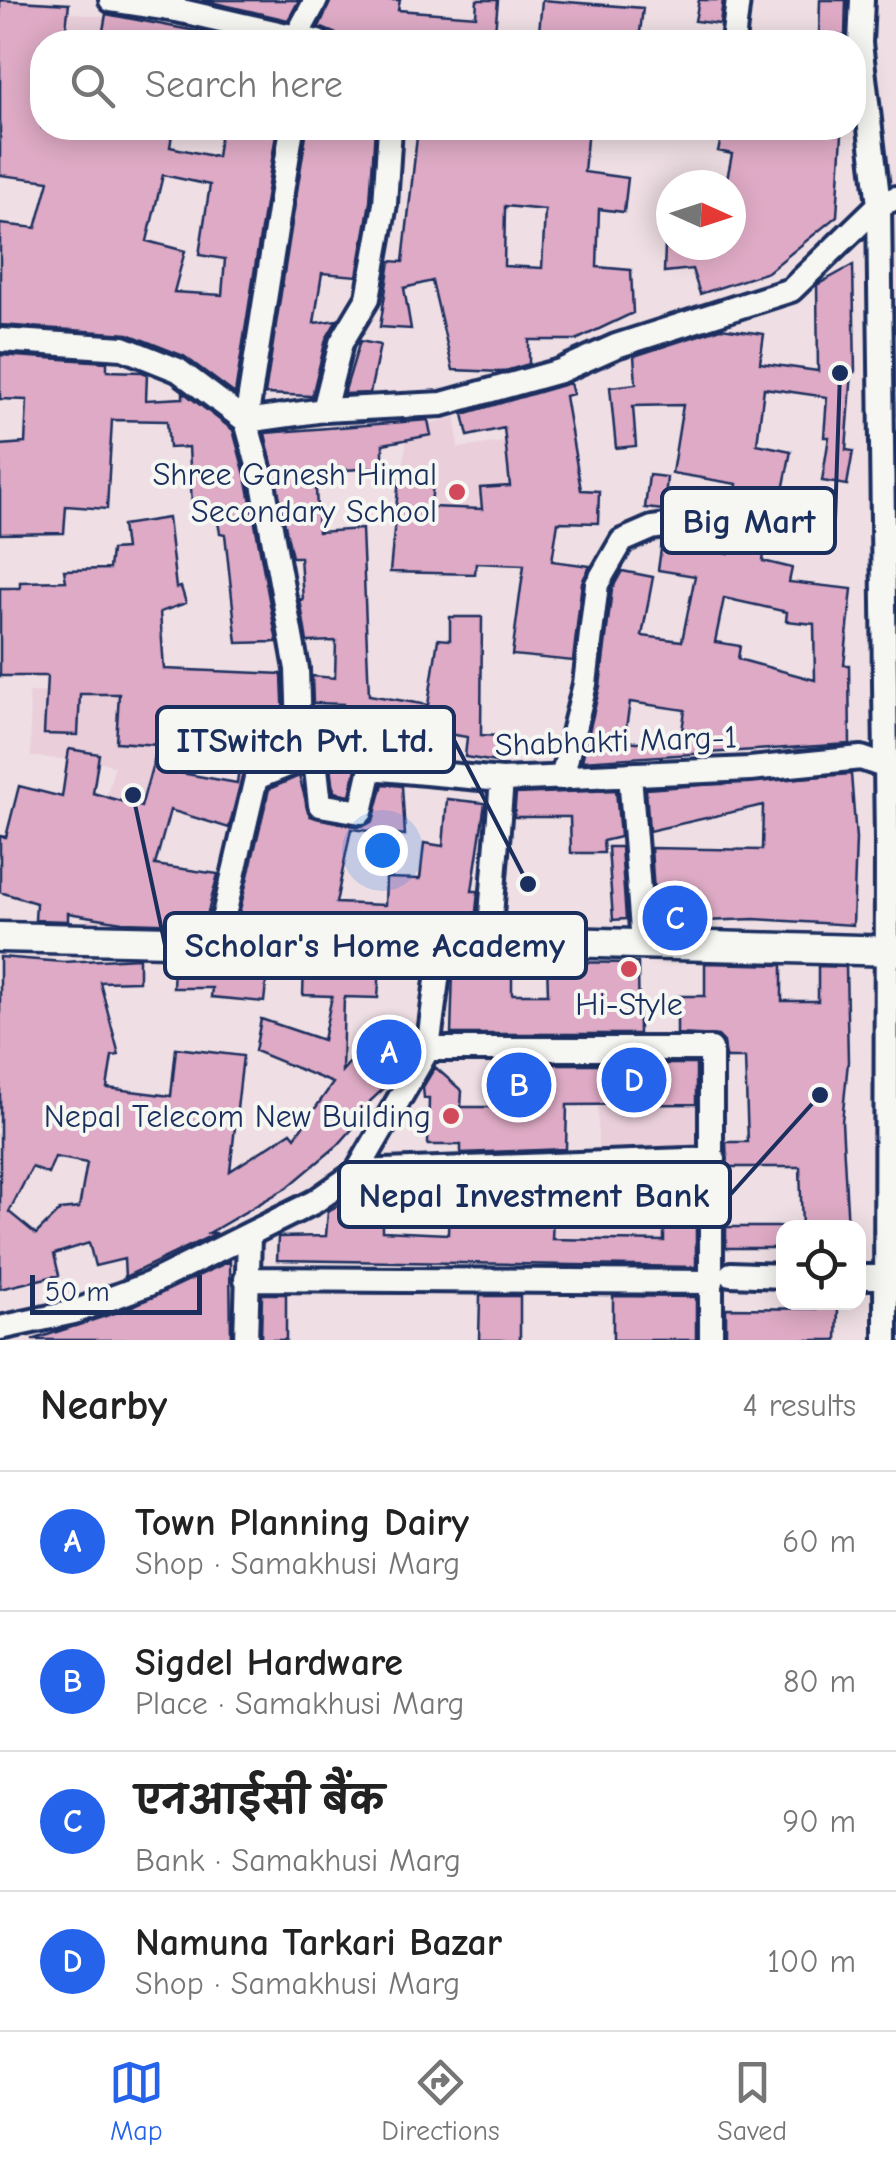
<!DOCTYPE html>
<meta charset="utf-8">
<style>
:root{--surface:#fff;--page:#f2f2f2;--text:#222;--muted:#767676;--line:#e0e0e0;--accent:#2563eb}
body{margin:0;font-family:"Comic Neue","Playpen Sans Deva",sans-serif;background:var(--page);color:var(--text)}
.controls{position:absolute;right:30px;bottom:30px;display:grid;overflow:hidden;border-radius:20px;box-shadow:0 5px 25px #0003}
.controls button{width:90px;height:90px;display:grid;place-items:center;padding:0;border:0;border-bottom:2px solid var(--line);background:var(--surface);color:var(--text);font:50px sans-serif}
.compass{position:absolute;left:656px;top:170px;width:90px;height:90px;border-radius:50%;background:var(--surface);box-shadow:0 5px 25px #0003;rotate:93deg}
.scale{position:absolute;left:30px;bottom:25px;width:172px;box-sizing:border-box;padding-left:10px;border:5px solid #1b2f5e;border-top:0;font-size:28px;line-height:35px;white-space:nowrap;color:#1b2f5e;-webkit-text-stroke:8px #f6f6f2;paint-order:stroke}
.you{position:absolute;left:382px;top:850px;width:35px;height:35px;margin:-25px;border:8px solid #fff;border-radius:50%;background:#1a73e8;box-shadow:0 0 0 15px #1a73e833}
.badge{display:grid;place-items:center;width:65px;height:65px;border-radius:50%;background:var(--accent);color:#fff;font-size:32px;font-weight:700}
.pin{position:absolute;translate:-50% -50%;border:5px solid #fff;box-shadow:0 2px 10px #0006}
.list{margin:0;padding:0;list-style:none}
h2{display:flex;justify-content:space-between;align-items:center;height:130px;margin:0;padding:0 40px;font-size:42px}
h2 small{font-size:32px;font-weight:400;color:var(--muted)}
.list li{display:grid;grid-template-columns:65px 1fr auto;gap:30px;align-items:center;box-sizing:border-box;height:140px;padding:0 40px;border-top:2px solid var(--line)}
.list b{display:block;font-size:38px;white-space:nowrap}
.list p{margin:0;font-size:32px;white-space:nowrap;color:var(--muted)}
.list em{font-size:32px;font-style:normal;color:var(--muted)}
.icon{flex:none;width:55px;height:55px;fill:none;stroke:currentColor;stroke-width:2;stroke-linecap:round;stroke-linejoin:round}
.map{position:relative;flex:none;width:896px;height:1340px;overflow:hidden}
.search{position:absolute;background:var(--surface);box-shadow:0 5px 25px #0003;left:30px;right:30px;top:30px;height:110px;display:flex;align-items:center;gap:25px;box-sizing:border-box;padding:0 35px;border-radius:40px;color:var(--muted);font-size:38px}
.sheet{height:690px;background:var(--surface)}
nav{display:flex;justify-content:space-around;align-items:center;box-sizing:border-box;height:140px;border-top:2px solid var(--line);background:var(--surface);font-size:28px;color:var(--muted)}
nav a{display:grid;justify-items:center;gap:5px}
nav .on{color:var(--accent)}
.map>svg:first-child{display:block}
</style>
<div class="map">
<svg width="896" height="1340" viewBox="0 0 896 1340">
<rect width="100%" height="100%" fill="#efdfe4"/>
<filter id="ink" filterUnits="userSpaceOnUse"><feTurbulence type="fractalNoise" baseFrequency=".01" numOctaves="2"/><feDisplacementMap in="SourceGraphic" scale="20" xChannelSelector="R" yChannelSelector="G"/><feConvolveMatrix kernelMatrix="1 2 1 2 8 2 1 2 1" color-interpolation-filters="sRGB"/></filter>
<g filter="url(#ink)">
<path fill="#eacfdb" d="M35 8 139 21 135 42H42V96L17 91Z
M456 417 458 448 510 441 517 541 394 536 408 428Z
M29 692 133 695 232 716 229 765 168 760 128 896 125 942 85 941 98 830 114 767 103 762 31 757Z
M702 1105V1151L598 1152V1107Z
M540 1176 710 1177 709 1283 536 1282Z"/>
<path fill="#deaac5" stroke="#1b2f5e" stroke-width="2.5" fill-rule="evenodd" d="M0 0 69 4 64 42H42V128L78 135 79 128H173L170 147 217 157 221 128H277L235 394 184 356 128 334 0 325V224L36 228 49 181 0 175ZM163 175 210 185 199 255 225 259 222 295 174 292 185 251 147 241Z
M202 0H299L288 20Z
M331 0H400L398 10 476 16 477 0H498L494 42H356L319 27Z
M542 0 643 8 639 41 539 32Z
M699 0H723L720 24 695 21Z
M820 0H846L845 36 819 35Z
M106 14 217 35V42H101Z
M307 128H375L370 202 357 276 322 273 314 323 337 320 326 339 312 396 265 394Z
M418 128H588L584 172 628 178 624 212 599 209 597 267 631 270 633 313 576 340H529V364L502 372 453 370 432 281 404 288 411 329 380 327 390 261 403 262ZM505 206 545 210 542 268 504 266Z
M724 128H834L832 133 842 134 837 216 768 272 700 294 692 269 664 272 665 245H731V180L727 179 732 154 718 151Z
M853 265 855 372H852L846 450 853 451 847 485 822 481 829 437H824L827 397 764 388 757 444 791 451 776 525 769 523 763 561 792 568 789 582 852 589 844 665H849L850 744 582 761 600 686 612 589 622 571 653 577 642 636 682 641 695 576 658 570 662 542 692 539 691 546 728 554 737 484 672 473 683 405 633 406 636 446 616 448 610 387 636 384 634 356 721 328 764 334 760 363 818 371 817 285ZM724 598 787 612 786 621 814 624 815 680 738 659 740 646 715 642ZM630 702 685 710 680 745 624 741Z
M360 341 380 345 370 393 344 394Z
M0 355 107 362V371L142 372 147 374 146 400 183 398V392L233 430 248 486 277 642 237 643 225 534 220 533 215 506 192 507 189 447 169 448 167 421 112 420 107 509 66 506 64 533 0 534V445L25 443 27 400 0 399Z
M570 383 573 394 565 396 581 490 599 491 598 523 558 522 552 561 590 566 582 582 573 661 512 655 524 565 476 563 475 574 390 572 399 478 433 481 431 507 482 509 480 488 510 486 504 428 468 436 463 414Z
M428 420 431 435 383 444V467L322 472 323 487 316 488 318 532 362 529 369 695 428 705 438 639 450 640V617H482L481 735 499 736 496 762 465 757 467 737 412 728 411 757 365 755 357 764 350 795 334 792 331 765 315 751 314 738H343V704L313 703 312 676 335 678 336 641 307 642 300 599 303 600 300 557H292L265 433Z
M649 475 667 477 664 510 645 508Z
M168 518 176 588 181 587 186 603 160 612 164 669 282 674 285 750 244 769 229 828 170 810 155 865 218 874 206 919 189 916V924L122 922 68 913V921L35 920 36 903 0 892V836L6 837 19 786 62 797 69 749 99 754 93 793 141 807 158 745 116 742 119 694H80L78 735 44 734 47 676H0V588H20V582L66 581 64 570 109 569 111 550 125 549 122 525ZM189 742 242 745 237 783 181 773Z
M851 774 856 839 853 925 754 919 656 923 651 848 762 850 763 805 649 831 646 789Z
M299 776 310 816 358 827 373 821 383 784 402 786 405 835 351 829 336 903 385 905 386 878 420 879 424 843 443 846 447 799 485 803 472 891H478L475 922 409 915 408 927 272 917 271 923 237 922 269 789Z
M616 790 620 837 603 841 604 853H571L570 817H514L516 794Z
M608 847H621L626 919 613 920Z
M0 957 63 962 139 958V981L100 982 119 1055 112 1056 107 1088 171 1096 176 1048 243 1056 230 1171 291 1132 295 1137 333 1083 255 1051 261 1019 323 1040 332 996 303 995 304 967 380 965 378 998 344 997 342 1071 385 1022 412 1047 392 1081 366 1105 370 1109 338 1145 288 1187 209 1233H217L125 1277 124 1259 95 1266 89 1243 54 1254 59 1275 0 1289ZM55 1157 87 1163 79 1208 60 1210 36 1234 9 1212 32 1167 48 1174Z
M236 962 268 966 264 1002 211 997 212 988H173L174 963Z
M547 962 638 963 639 1034H451L453 971H512V994H548Z
M705 963 782 965V1001H818V966L846 967 848 1062 842 1122 848 1228H802L800 1167H727L726 1142H748L745 1058H726L724 1042 718 1036 677 1034V996H705Z
M501 1064H696V1104L567 1105 566 1149 461 1153V1145H428L429 1098H424L423 1087 435 1067 462 1091 461 1107H500Z
M696 1175V1267L277 1260 278 1237 326 1236 328 1211 358 1194 362 1187 382 1186V1231L448 1234 449 1196 458 1197 459 1183ZM554 1197 664 1200V1241L552 1239Z
M726 1227H784V1248H726Z
M230 1261 231 1340H32L124 1310Z
M262 1294H286V1340H261Z
M480 1296H520V1340H479Z
M613 1296 696 1297V1340H613Z
M726 1308 838 1309 837 1340H726Z"/>
<g fill="none" stroke-linecap="round" stroke-linejoin="round">
<defs>
<path id="minor" d="M111 0 177 10 318 42
M862 0 860 43 879 205 887 841 886 1340
M295 39 316 0
M733 42 738 0
M292 128 246 421 263 483 297 669 300 760
M0 340 123 348 178 370 246 421 324 410 442 404 560 371 616 346 791 290 879 205 896 198
M324 410 341 343 368 298 385 204 390 128
M630 774 643 943
M562 778 585 684 597 584 622 541 652 528 690 522
M489 940 502 780
M212 942 224 915 256 778 300 760 316 768 320 805 361 812 371 768 502 780 750 769 861 758 884 766
M428 1049 442 942
M357 1172 714 1159
M731 1274 784 1276
M858 1277H885
M246 1279 712 1282
M0 1328 74 1312 149 1284 314 1202 357 1172 428 1049H711V1340
M246 1340 249 1236"/>
<path id="major" d="M0 937 212 942 329 951 489 940 896 951"/>
</defs>
<use href="#minor" stroke="#1b2f5e" stroke-width="30"/>
<use href="#major" stroke="#1b2f5e" stroke-width="35"/>
<use href="#minor" stroke="#f6f6f2" stroke-width="22"/>
<use href="#major" stroke="#f6f6f2" stroke-width="28"/>
</g>
</g>
<g fill="#d1495b" stroke="#f6f6f2" stroke-width="4">
<circle cx="457" cy="492" r="10"/>
<circle cx="629" cy="969" r="10"/>
<circle cx="451" cy="1116" r="10"/>
</g>
<g text-anchor="middle" dominant-baseline="central" stroke-width="8" stroke-linejoin="round" paint-order="stroke">
<g font-size="32" fill="#1b2f5e" stroke="#f6f6f2" text-anchor="end">
<text x="437" y="474">Shree Ganesh Himal<tspan x="437" dy="37">Secondary School</tspan></text>
<text x="629" y="1004" text-anchor="middle">Hi-Style</text>
<text x="431" y="1116">Nepal Telecom New Building</text>
</g>
<g font-size="32" fill="#1b2f5e" stroke="#f6f6f2">
<text transform="translate(616 741) rotate(-2)">Shabhakti Marg-1</text>
</g>
</g>
<path fill="none" stroke="#1b2f5e" stroke-width="4" d="M840 373L835 521M528 884L454 740M133 795L165 945M820 1095L730 1195"/>
<g fill="#1b2f5e" stroke="#f6f6f2" stroke-width="4">
<circle cx="840" cy="373" r="10"/>
<circle cx="528" cy="884" r="10"/>
<circle cx="133" cy="795" r="10"/>
<circle cx="820" cy="1095" r="10"/>
</g>
<g fill="#f6f6f2" stroke="#1b2f5e" stroke-width="4">
<rect x="662" y="488" width="173" height="65" rx="10"/>
<rect x="157" y="707" width="297" height="65" rx="10"/>
<rect x="165" y="913" width="421" height="65" rx="10"/>
<rect x="339" y="1162" width="391" height="65" rx="10"/>
</g>
<g font-size="35" text-anchor="middle" font-weight="bold" fill="#1b2f5e">
<text x="749" y="533">Big Mart</text>
<text x="305" y="752">ITSwitch Pvt. Ltd.</text>
<text x="375" y="957">Scholar's Home Academy</text>
<text x="534" y="1207">Nepal Investment Bank</text>
</g>
</svg>
<div class="controls">
<button><svg class="icon" aria-label="locate" viewBox="0 0 24 24"><circle cx="12" cy="12" r="6"/><path d="M12 2v4M12 18v4M2 12h4M18 12h4"/></svg></button>
</div>
<svg class="compass" viewBox="-18 -18 36 36"><path d="M0-13l5 13h-10z" fill="#e53935"/><path d="M0 13l5-13h-10z" fill="#767676"/></svg>
<div class="scale">50 m</div>
<div class="you"></div>
<div class="pin badge" style="left:389px;top:1052px">A</div>
<div class="pin badge" style="left:519px;top:1085px">B</div>
<div class="pin badge" style="left:675px;top:918px">C</div>
<div class="pin badge" style="left:634px;top:1080px">D</div>
<div class="search"><svg class="icon" aria-label="search" viewBox="0 0 24 24"><circle cx="10" cy="10" r="6"/><path d="M15 15l6 6"/></svg>Search here</div>
</div>
<section class="sheet">
<h2>Nearby<small>4 results</small></h2>
<ul class="list">
<li><span class="badge">A</span><div><b>Town Planning Dairy</b><p>Shop · Samakhusi Marg</p></div><em>60 m</em></li>
<li><span class="badge">B</span><div><b>Sigdel Hardware</b><p>Place · Samakhusi Marg</p></div><em>80 m</em></li>
<li><span class="badge">C</span><div><b>एनआईसी बैंक</b><p>Bank · Samakhusi Marg</p></div><em>90 m</em></li>
<li><span class="badge">D</span><div><b>Namuna Tarkari Bazar</b><p>Shop · Samakhusi Marg</p></div><em>100 m</em></li>
</ul>
</section>
<nav>
<a class="on"><svg class="icon" aria-label="map" viewBox="0 0 24 24"><path d="M3 6l6-2 6 2 6-2v14l-6 2-6-2-6 2zM9 4v14M15 6v14"/></svg>Map</a>
<a><svg class="icon" aria-label="directions" viewBox="0 0 24 24"><path d="M12 3l9 9-9 9-9-9zM9 14v-3h6M13 9l2 2-2 2"/></svg>Directions</a>
<a><svg class="icon" aria-label="saved" viewBox="0 0 24 24"><path d="M7 4h10v16l-5-4-5 4z"/></svg>Saved</a>
</nav>
